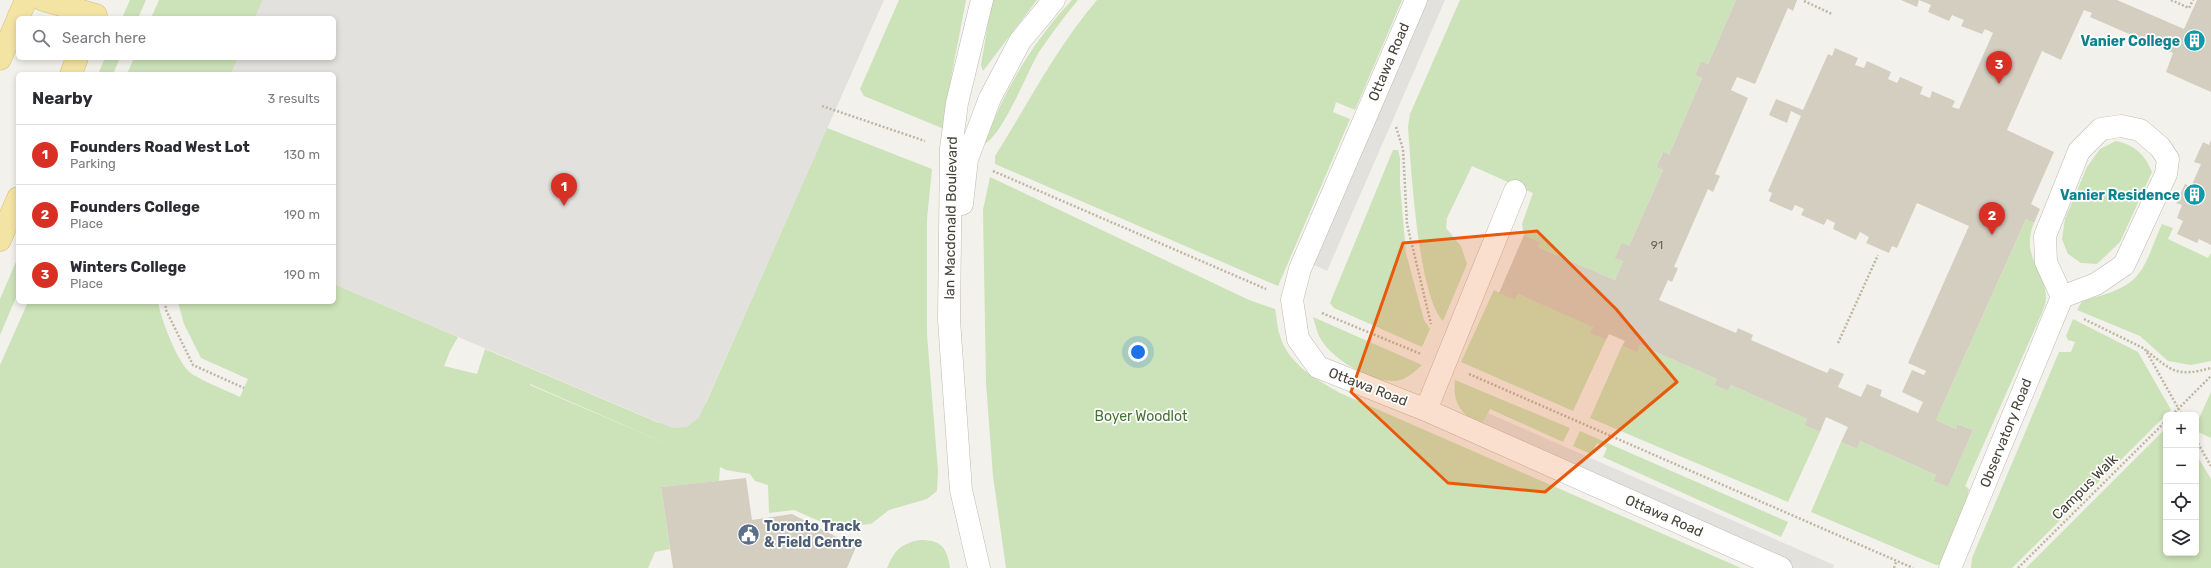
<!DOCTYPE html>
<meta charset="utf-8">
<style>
:root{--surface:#fff;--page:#f7f7f7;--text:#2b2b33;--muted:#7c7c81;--line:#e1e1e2;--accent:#d93025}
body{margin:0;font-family:Rubik,sans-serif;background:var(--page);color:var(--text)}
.controls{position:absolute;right:12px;bottom:12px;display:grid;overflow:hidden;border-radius:6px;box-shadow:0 2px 6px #0003}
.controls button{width:36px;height:36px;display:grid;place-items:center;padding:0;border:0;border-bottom:1px solid var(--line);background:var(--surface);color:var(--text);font:20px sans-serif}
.you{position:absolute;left:1138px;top:352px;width:14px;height:14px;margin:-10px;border:3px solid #fff;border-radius:50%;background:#1a73e8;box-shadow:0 0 0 6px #1a73e833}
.badge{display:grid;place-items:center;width:26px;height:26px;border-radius:50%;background:var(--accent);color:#fff;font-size:13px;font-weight:700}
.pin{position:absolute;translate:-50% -33px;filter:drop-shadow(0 1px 2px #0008)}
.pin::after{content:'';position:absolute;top:21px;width:14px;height:12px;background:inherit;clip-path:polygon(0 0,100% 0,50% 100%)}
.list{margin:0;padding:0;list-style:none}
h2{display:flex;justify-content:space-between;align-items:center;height:52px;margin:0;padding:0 16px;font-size:17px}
h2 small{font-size:13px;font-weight:400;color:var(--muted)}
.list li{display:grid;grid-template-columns:26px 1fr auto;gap:12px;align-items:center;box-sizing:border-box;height:60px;padding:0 16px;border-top:1px solid var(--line)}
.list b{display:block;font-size:15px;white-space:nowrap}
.list p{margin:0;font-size:13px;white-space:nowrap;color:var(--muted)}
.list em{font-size:13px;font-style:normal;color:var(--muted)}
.icon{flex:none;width:22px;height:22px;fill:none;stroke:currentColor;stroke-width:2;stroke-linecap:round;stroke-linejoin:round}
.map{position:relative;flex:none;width:2211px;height:568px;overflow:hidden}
.search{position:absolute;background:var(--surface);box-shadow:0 2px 6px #0003;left:16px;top:16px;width:320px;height:44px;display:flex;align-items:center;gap:10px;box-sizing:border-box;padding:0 14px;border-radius:6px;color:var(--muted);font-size:15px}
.panel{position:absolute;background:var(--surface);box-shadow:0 2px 6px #0003;left:16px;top:72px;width:320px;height:232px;border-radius:6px}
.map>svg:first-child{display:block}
</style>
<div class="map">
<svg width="2211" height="568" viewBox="0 0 2211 568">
<rect width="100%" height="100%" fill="#f3f1eb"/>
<path fill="#cce2b8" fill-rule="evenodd" d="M130 0H146L138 18H122Z
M159 0H263L255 18H151Z
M899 0H966L951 78 944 129 864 96 860 89Z
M992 0H1037L983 71 981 65Z
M1072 0H1078C1064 17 1051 34 1039 52 1027 72 1003 135 984 144 1004 91 1033 41 1072 0Z
M1097 0H1402L1355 110 1336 102 1333 112 1350 119 1278 286 995 164V156C1028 104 1056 48 1097 0Z
M1460 0H1736L1708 64 1701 61 1695 75 1702 78 1669 155 1662 153 1656 167 1663 170 1629 246 1616 258 1623 261 1615 280 1538 247 1540 242 1524 235 1522 224 1533 193 1472 166 1447 218 1446 228 1461 246 1467 264 1443 321C1418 296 1411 166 1408 127L1410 114Z
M105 58H120L113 74H98Z
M134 58H238L231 74H127Z
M827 128 932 169 927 219V335L938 471 937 491 927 499 889 510 871 524 833 527 794 510 769 513 768 485 755 481 750 474 726 470 720 467 719 481 661 487 670 549 655 552 648 568H0V365L28 302H158C161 319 178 365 192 374 207 383 225 390 240 397L248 379 201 358 184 324 178 302H334V284L458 337 450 351 444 366 477 374 485 349 659 423 706 403ZM530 384 679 449 530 385Z
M2116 141C2134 145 2145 154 2152 172L2120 242 2097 264 2081 263 2068 254 2062 239 2065 219 2087 167 2100 149Z
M1393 150H1398L1400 158V185L1406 253 1424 320 1430 329 1422 347 1334 308 1330 303Z
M990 177 1249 300 1275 309C1277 318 1277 328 1280 336 1289 365 1316 379 1340 393L1741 568H1006L993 476 986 383 983 210Z
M2026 219 2034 223C2020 257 2045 268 2046 297 2046 303 2043 310 2041 315L1965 486 1969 489 1964 514 1944 564 1936 565 1811 512 1841 442 1857 449 1860 441 1936 475 1933 481 1948 487 1973 430 1959 424 1956 429 1936 420Z
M2162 224 2173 228 2168 239 2208 258 2211 253V361L2191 365 2168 361 2140 336 2077 310 2082 301C2098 296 2115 293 2129 283 2147 271 2153 242 2162 224Z
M18 257V293L0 335V299Z
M1494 290 1515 300 1518 294 1593 326 1591 333 1606 340 1573 411 1461 362Z
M1313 317 1422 365C1414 372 1406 380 1396 381 1371 383 1332 359 1320 338 1317 332 1315 324 1313 317Z
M2073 319 2138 352 2171 410 2012 568H1971L1972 558 2059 352H2071L2075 342 2068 340 2066 336Z
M1640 345 1717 379 1714 385 1728 391 1731 385 1807 419 1804 425 1820 432 1788 502 1590 418 1622 346 1637 353Z
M1455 380 1570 428 1563 442 1490 409 1482 425C1462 416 1452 403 1455 380Z
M2211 392V438L2196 431V425Z
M2166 428V553H2196V454L2211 479V568H2026Z
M1580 431 1788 522 1781 537 1603 457 1607 448 1597 443 1591 454 1573 446Z
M920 540C942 540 947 548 950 568H887C895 550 900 544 920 540Z"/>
<path fill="#e2e1de" d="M263 0H884L699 418 687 427 672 428 334 284V74H231L238 58H334V18H255Z
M1416 0H1445L1327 271 1304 260Z
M1488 413 1834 565 1833 568H1781L1482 425Z"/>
<path fill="#d4cec1" d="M1736 0H1797L1793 11 1788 8 1755 84 1737 77 1731 90 1748 98 1715 174 1720 176 1713 192 1708 189 1674 267 1678 268 1672 282 1668 280 1659 300 1736 333 1738 328 1753 335 1751 340 1827 373 1830 368 1844 374 1838 387 1861 397 1867 384 1882 390 1880 396 1918 413 1923 402 1902 392 1912 370 1924 375 1926 371 1908 363 1969 226 1917 203 1897 248 1892 246 1889 253 1866 243 1869 237 1860 232 1856 240 1833 229 1835 223 1827 219 1824 225 1801 215 1804 209 1795 205 1792 211 1769 201 1772 193 1768 191 1801 116 1791 111 1787 123 1769 115 1776 99 1803 110 1828 54 1832 56 1835 48 1858 58 1855 65 1864 68 1867 61 1891 72 1888 79 1897 83 1900 77 1923 87 1920 94 1930 98 1932 91 1955 101 1952 107 1959 109 1993 33 1985 29 1982 34 1961 26 1964 20 1952 15 1949 21 1928 12 1931 5 1919 0 1917 7 1901 0H2117L2184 29 2197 0H2211V92L2166 72 2173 53 2090 17 2092 13 2084 10 2061 60 2042 51 2007 130 2054 152 2031 204 2040 209 2034 223 2026 219 1936 420 1956 429 1958 424 1973 430 1948 487 1933 481 1936 475 1860 441 1857 449 1841 442 1848 427 1826 417 1820 432 1804 425 1807 419 1731 385 1728 391 1714 385 1717 379 1640 345 1637 353 1622 346 1625 341 1609 334 1606 340 1590 333 1593 327 1518 294 1515 300 1499 293 1524 235 1540 242 1538 247 1615 280 1623 261 1615 258 1622 243 1629 246 1663 170 1656 167 1663 152 1669 155 1702 78 1695 75 1701 61 1708 64Z
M2211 140V245L2199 239 2197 243 2177 234 2183 221 2177 218 2182 205 2176 203 2185 184 2191 187 2201 164 2194 162 2203 142 2209 145Z
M746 478 752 520 792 514 856 547 847 568H673L661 487Z"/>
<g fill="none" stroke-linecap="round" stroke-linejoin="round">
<defs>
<path id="minor" d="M1416 0 1300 269 1292 300 1298 339 1318 367 1426 410 1781 568
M962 204 967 159 990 98 1020 41 1054 0
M1426 410 1515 191
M979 568 961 490 949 320 951 149 957 103 982 0
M1950 568 2062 297 2046 262 2045 236 2079 151 2101 129 2121 126 2140 130 2160 147 2168 159 2166 174 2124 265 2096 284 2062 297"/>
<path id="major" d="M43 0 96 15
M18 18 26 0
M0 59 18 19
M71 74 77 58
M0 240 18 198"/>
</defs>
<use href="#minor" stroke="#bebaae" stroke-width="23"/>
<use href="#major" stroke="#d6c276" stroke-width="23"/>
<path stroke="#beb6a1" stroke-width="2.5" stroke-dasharray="2 2" stroke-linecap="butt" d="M2171 0 2189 8 2193 0
M1804 1 1832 14
M822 106 925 141
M1396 127 1403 149 1407 224 1431 324
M993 171 1266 289
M165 302 166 310 193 365 244 388
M1322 313 1421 354
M2084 319 2145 349 2182 415
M1838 343 1878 255
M2147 351C2173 372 2177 377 2211 368
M1469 374 1913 568
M2172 415 2211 376
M2196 440 2211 466
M1894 568 1896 562
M2018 568 2166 421"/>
<use href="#minor" stroke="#fff" stroke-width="22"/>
<use href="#major" stroke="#f3e4a4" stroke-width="22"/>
</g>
<path fill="#e8590c" fill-opacity="0.2" stroke="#e8590c" stroke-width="3" stroke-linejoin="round" d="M1537 231 1616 309 1677 382 1545 492 1448 483 1351 392 1403 243Z"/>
<defs>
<symbol id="building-disc" viewBox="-11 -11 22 22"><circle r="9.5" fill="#0f9aa8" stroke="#fff"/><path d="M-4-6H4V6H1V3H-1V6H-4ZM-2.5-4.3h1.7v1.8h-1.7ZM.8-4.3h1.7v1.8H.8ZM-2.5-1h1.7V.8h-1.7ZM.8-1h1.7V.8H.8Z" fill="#fff"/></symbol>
<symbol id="civic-disc" viewBox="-11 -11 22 22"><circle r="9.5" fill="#5c6f8a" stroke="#fff"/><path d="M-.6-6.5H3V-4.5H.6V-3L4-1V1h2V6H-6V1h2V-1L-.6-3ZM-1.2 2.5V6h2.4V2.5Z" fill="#fff"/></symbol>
</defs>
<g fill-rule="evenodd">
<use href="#building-disc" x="2182" y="28" width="25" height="25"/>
<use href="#building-disc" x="2182" y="182" width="25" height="25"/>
<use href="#civic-disc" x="736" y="522" width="25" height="25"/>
</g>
<g text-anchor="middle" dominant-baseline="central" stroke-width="3.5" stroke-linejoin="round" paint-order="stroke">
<g font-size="12" fill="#6a665b">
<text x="1657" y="245">91</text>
</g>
<g font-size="14" font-weight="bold" fill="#0d838f" stroke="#fff" text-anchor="end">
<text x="2180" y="41">Vanier College</text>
<text x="2180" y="195">Vanier Residence</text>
</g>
<g font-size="14" fill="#474339" stroke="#fff">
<text transform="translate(1389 62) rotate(-67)">Ottawa Road</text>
<text transform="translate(951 218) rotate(-89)">Ian Macdonald Boulevard</text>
<text transform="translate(1368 387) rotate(21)">Ottawa Road</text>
<text transform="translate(2006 433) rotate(-68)">Observatory Road</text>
<text transform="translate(2085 487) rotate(-45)">Campus Walk</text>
<text transform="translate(1664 516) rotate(24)">Ottawa Road</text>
</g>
<g font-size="14" fill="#457233" stroke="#fff">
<text x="1141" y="416">Boyer Woodlot</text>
</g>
<g font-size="14" font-weight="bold" fill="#4e5e75" stroke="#fff" text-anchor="start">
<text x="764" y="526">Toronto Track<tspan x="764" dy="16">&amp; Field Centre</tspan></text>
</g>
</g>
</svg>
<div class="controls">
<button>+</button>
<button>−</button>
<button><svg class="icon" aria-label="locate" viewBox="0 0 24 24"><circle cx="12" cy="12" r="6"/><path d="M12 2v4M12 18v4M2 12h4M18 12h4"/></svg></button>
<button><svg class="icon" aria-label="layers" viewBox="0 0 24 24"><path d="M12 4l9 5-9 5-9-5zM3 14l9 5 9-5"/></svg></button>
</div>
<div class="you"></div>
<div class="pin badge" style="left:564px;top:206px">1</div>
<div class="pin badge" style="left:1992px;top:235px">2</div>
<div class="pin badge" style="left:1999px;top:84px">3</div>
<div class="search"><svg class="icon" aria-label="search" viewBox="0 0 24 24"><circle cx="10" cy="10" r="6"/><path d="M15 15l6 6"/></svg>Search here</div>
<section class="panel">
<h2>Nearby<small>3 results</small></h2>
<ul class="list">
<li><span class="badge">1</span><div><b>Founders Road West Lot</b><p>Parking</p></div><em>130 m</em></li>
<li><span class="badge">2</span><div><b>Founders College</b><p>Place</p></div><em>190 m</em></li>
<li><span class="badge">3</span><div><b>Winters College</b><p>Place</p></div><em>190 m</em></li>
</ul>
</section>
</div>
